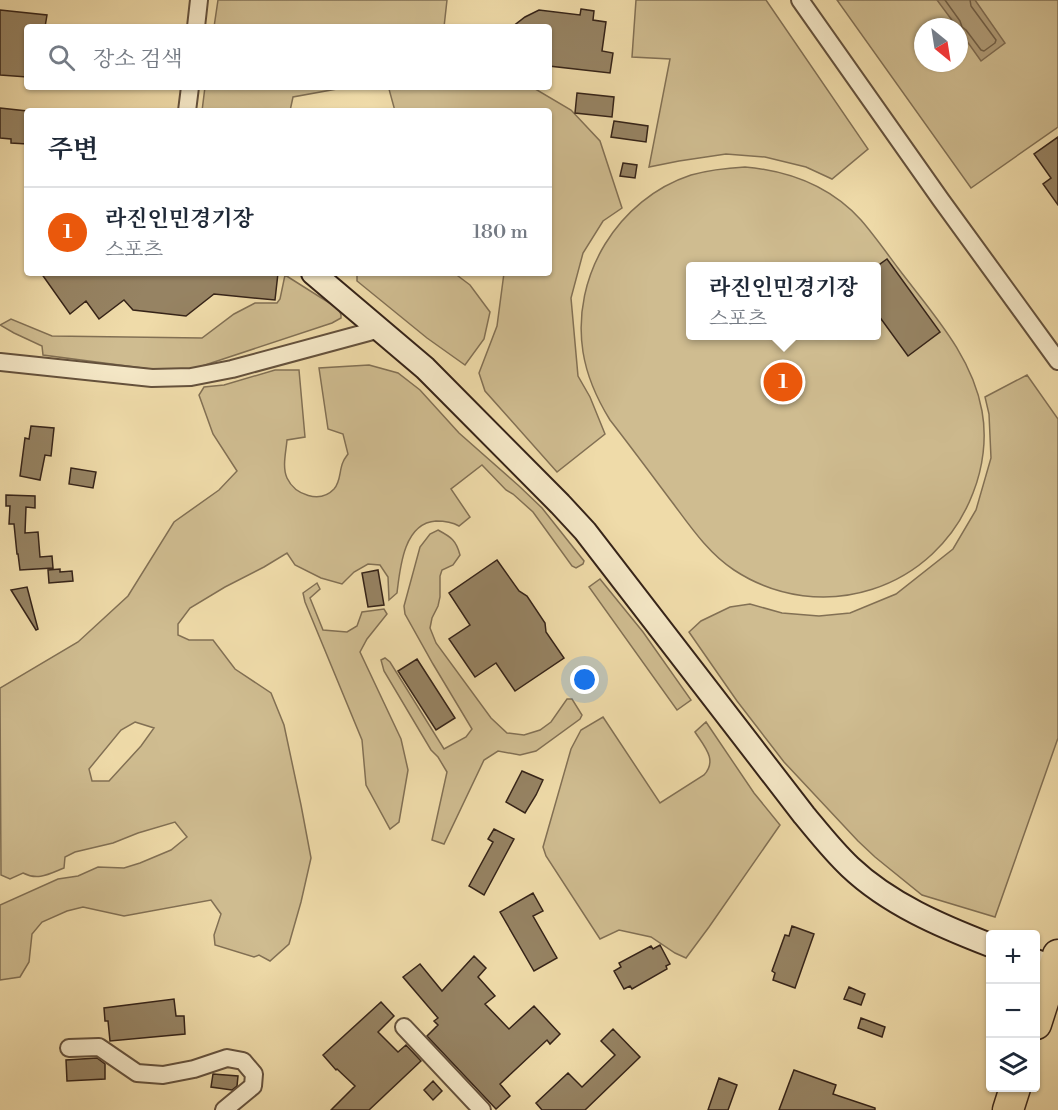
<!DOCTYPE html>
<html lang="ko">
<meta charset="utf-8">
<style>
:root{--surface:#fff;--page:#f2f2f3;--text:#1f2937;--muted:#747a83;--line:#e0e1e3;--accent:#ea580c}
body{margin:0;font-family:"Libre Bodoni","Noto Serif KR",serif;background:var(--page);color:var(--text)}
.controls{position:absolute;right:18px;bottom:18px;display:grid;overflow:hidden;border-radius:6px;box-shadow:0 2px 4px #0004}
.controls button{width:54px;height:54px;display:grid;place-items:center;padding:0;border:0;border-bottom:2px solid var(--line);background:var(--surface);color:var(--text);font:30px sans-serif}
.compass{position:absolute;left:914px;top:18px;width:54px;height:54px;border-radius:50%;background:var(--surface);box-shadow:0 2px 4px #0004;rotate:150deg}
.you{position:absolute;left:585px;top:680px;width:21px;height:21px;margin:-15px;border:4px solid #fff;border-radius:50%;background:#1a73e8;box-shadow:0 0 0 9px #1a73e833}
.badge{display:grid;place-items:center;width:39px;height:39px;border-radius:50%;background:var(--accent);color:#fff;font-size:20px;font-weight:700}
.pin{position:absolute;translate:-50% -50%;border:3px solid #fff;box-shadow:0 2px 6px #0006}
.popup{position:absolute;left:686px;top:262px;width:195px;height:78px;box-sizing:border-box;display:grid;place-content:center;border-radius:6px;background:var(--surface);filter:drop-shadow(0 2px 4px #0005);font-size:20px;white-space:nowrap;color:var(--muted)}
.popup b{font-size:22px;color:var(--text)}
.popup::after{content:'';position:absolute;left:50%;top:100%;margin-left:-12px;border:12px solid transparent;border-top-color:var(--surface)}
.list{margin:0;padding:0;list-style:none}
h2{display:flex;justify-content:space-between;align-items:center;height:78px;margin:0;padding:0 24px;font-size:26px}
h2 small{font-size:20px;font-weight:400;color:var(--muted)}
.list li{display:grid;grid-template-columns:39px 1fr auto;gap:18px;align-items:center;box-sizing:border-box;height:90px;padding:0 24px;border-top:2px solid var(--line)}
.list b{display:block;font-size:22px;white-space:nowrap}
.list p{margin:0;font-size:20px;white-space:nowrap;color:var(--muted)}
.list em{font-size:20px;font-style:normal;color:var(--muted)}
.icon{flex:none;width:33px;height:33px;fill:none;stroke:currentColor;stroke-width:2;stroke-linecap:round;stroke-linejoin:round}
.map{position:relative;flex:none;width:1058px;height:1110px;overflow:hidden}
.search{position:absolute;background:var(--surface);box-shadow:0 2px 4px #0004;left:24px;top:24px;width:528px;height:66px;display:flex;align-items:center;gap:15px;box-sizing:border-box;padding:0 21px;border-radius:6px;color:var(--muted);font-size:22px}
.panel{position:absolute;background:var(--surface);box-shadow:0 2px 4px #0004;left:24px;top:108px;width:528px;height:168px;border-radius:6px}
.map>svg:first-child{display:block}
</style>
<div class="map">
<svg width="1058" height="1110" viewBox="0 0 1058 1110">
<rect width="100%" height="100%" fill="#efdba9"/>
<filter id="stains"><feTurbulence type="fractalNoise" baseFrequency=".00333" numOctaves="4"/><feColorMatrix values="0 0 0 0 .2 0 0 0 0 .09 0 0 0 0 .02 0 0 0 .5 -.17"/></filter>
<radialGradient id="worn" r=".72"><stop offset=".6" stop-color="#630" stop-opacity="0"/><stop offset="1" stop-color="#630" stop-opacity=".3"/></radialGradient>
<path fill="#cfbc90" stroke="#827054" stroke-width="1.5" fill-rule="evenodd" d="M218 0H447L444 27H214Z
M636 0H766L868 149 832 179 806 167 765 157 726 154 679 161 649 167 670 59 632 57Z
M837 0H1058V127L971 188ZM923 27H959V63H923Z
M205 87H348L293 97 290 111H202Z
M381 87H532L571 110 600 141 622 208 603 221 583 253 571 298 578 376 590 397 605 434 557 472 485 391 479 373 497 326 504 273H549V111H395L389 89Z
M745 167C790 171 830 186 861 220 874 235 886 252 898 268 931 312 972 355 982 411 987 438 983 468 973 493 936 590 821 627 734 570 708 553 690 526 672 502 651 474 631 447 610 420 597 399 587 377 583 352 571 276 618 199 691 175 709 170 727 168 745 167ZM690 266H876V336H690Z
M357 273H454L470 285 490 312 484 339 465 365 427 338 357 281Z
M285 275 339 309 341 315V318L332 323 190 370 173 372 43 355 42 346 14 333 0 325 11 319 52 336 202 338 234 314 255 303H277L280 299Z
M369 365 398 373 420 390 459 433 519 486 542 508 584 561 583 564 576 568 572 566 533 512 513 494 506 490 482 465 451 489 470 517 459 526C452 522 445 521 436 521 404 523 400 567 397 593L389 600 388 577 380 565 368 564 354 572 342 584 321 578 295 565 287 553 264 567 225 587 190 608 178 624V635L189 640H213L235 669 271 693 284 725 301 805 311 858 301 902 289 944 270 961 259 955 254 957 215 945 214 935 221 914 211 900 124 916 83 907 67 911 42 922 32 934 29 962 20 977 0 980V905L58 879 78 876 98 867 124 868 140 863 171 850 187 837 175 822 138 833 113 843 75 852 65 857 64 868C49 874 38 881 23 873L10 879 1 875 0 688 78 642 128 596 174 522 219 490 237 471 213 434 199 395 204 387 224 385 275 370H299L305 437 287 440C286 452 282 467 287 478 295 495 320 504 334 489 341 481 339 471 343 462 344 459 346 457 348 454L343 434 328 429 319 368ZM135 722 154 728 141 746 109 781H92L89 769 121 730Z
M1027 375 1058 419V738L995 917 922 895 875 857 858 841 784 762 737 701 689 632 701 621 730 607 750 604 782 613 819 616 850 613 896 594 953 549 976 510 991 458 989 414 985 397Z
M438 530C451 537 456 540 460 555L453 565 442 570 440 576V597L438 606 432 618 430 628 436 643 491 718 507 733 524 735 540 730 551 722 567 699H572L582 715 580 719 536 751 520 755 498 751 484 760 444 844 432 840 447 772 438 757 431 750 384 671 381 660 385 658 390 662 444 749 466 737 472 729 433 664 405 614 404 606 420 547 430 534Z
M600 579 643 632 691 700 677 710 589 587Z
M317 583 320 589 310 598 323 630 347 632 357 626 362 612 384 609 387 614 367 639 360 652 401 739 408 770 399 822 390 829 366 785 362 740 305 602 303 593Z
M603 717 660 803 704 775C718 760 704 746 695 732L706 722 754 793 780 825 709 927 686 958 675 953 651 937 619 930 600 939 546 856 543 847 571 749 581 730Z"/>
<path fill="#b09c78" stroke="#7f6c52" stroke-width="1.5" d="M937 0H975L1005 43 981 61 959 30V27H957Z"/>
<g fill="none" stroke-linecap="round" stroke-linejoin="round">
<path stroke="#726048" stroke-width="1.5" d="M945 0 960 21 962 27 966 30 981 50 984 51 995 43 996 40 971 6 970 0"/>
</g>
<path fill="#968363" stroke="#352318" stroke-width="1.5" d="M581 9 594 11 593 20 606 22 602 51 613 53 610 73 549 66V27H512L525 17 539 10 580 15Z
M0 10 47 15 45 27H27V77L0 75Z
M577 93 614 97 612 117 575 113Z
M0 108 27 111V144L11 143V139L0 138Z
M614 121 648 126 646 142 611 137Z
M1058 137V205L1043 184 1051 178 1034 154Z
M623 163 637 165 635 178 620 176Z
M887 259 940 332 908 356 876 312V267Z
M41 273H278L275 300 214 294 186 316 133 310 124 300 99 319 86 301 70 314Z
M31 426 54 428 51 456 45 455 40 480 20 476 25 438 29 439Z
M71 468 96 472 93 488 69 484Z
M6 495 35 496V508L26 507 25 533 38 532 40 557 52 556 53 568 20 570 18 554H17L14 524H9L10 506H6Z
M497 560 519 591 527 596 545 623 546 632 564 658 515 691 496 663 475 677 449 639 470 625 449 593Z
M60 569V572L72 571 73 581 49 583 48 570Z
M378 570 384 605 368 607 362 573Z
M27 587 38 629 36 630 11 590Z
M417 659 455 718 436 730 398 671Z
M522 771 543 780 536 795 525 813 506 802Z
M494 829 514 839 484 895 469 886 493 842 488 839Z
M533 893 543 911 533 916 557 958 534 971 500 912Z
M792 926 814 934 795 988 773 980 775 973 772 971 785 935 789 936Z
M660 945 670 964 666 966 667 969 632 989 630 986 624 989 614 971 621 967 619 963 651 946 653 949Z
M474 956 486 968 478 977 495 996 485 1004 509 1029 534 1006 560 1034 550 1044 547 1040 500 1084 510 1096 496 1109 427 1036 438 1025 434 1021 438 1018 403 977 420 964 442 991Z
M849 987 865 994 861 1005 844 999Z
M174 999 176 1016H184L185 1034 110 1041 108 1021H105L104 1008Z
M381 1002 394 1016 378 1032 398 1052 406 1045 421 1061 369 1110H331L355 1086 337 1069 336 1070 323 1055Z
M861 1018 885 1027 882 1037 858 1028Z
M613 1029 640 1057 585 1110H542L536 1103 568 1073 582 1087 615 1055 601 1041Z
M97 1058 105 1064V1079L67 1081 66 1060Z
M794 1070 836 1085 833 1094 875 1108V1110H779Z
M213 1074 238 1076 237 1086 232 1090 211 1087Z
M719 1078 737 1085 728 1110H708Z
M433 1081 442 1091 433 1100 424 1090Z"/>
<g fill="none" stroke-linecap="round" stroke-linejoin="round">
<defs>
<path id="street" d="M800 0 941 200 1058 361
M196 27 199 0
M187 111 190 87
M0 362 152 378 191 377 232 369 380 329
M404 1027 482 1110
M69 1048 99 1047 137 1073 163 1075 194 1069 227 1058 243 1061 254 1074 253 1086 224 1110"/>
<path id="secondary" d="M313 273 425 368 560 504 585 531 804 815C819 833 833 851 850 867 889 904 941 926 990 945
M1036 961 1054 968"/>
<path id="highway" d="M1036 1024 1058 955
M1008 1110 1015 1088"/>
</defs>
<use href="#street" stroke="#64513c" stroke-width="20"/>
<use href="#secondary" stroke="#352318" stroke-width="26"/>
<use href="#highway" stroke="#352318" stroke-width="33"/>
<use href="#street" stroke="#f5e8c7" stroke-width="16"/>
<use href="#secondary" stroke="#f5e8c7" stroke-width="22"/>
<use href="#highway" stroke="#efdba9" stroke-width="30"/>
</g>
<rect width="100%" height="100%" filter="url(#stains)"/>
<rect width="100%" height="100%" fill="url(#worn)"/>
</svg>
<div class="controls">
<button>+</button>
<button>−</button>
<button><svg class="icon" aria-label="layers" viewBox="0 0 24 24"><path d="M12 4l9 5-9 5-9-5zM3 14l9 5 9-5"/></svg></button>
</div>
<svg class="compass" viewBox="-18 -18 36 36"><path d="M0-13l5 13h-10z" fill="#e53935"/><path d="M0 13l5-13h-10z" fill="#747a83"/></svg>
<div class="you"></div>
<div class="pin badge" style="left:783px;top:382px">1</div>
<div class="popup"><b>라진인민경기장</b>스포츠</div>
<div class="search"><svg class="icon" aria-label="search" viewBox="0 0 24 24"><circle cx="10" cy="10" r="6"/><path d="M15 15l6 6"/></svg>장소 검색</div>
<section class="panel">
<h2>주변<small></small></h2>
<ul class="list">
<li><span class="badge">1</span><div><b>라진인민경기장</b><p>스포츠</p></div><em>180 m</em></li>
</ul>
</section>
</div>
